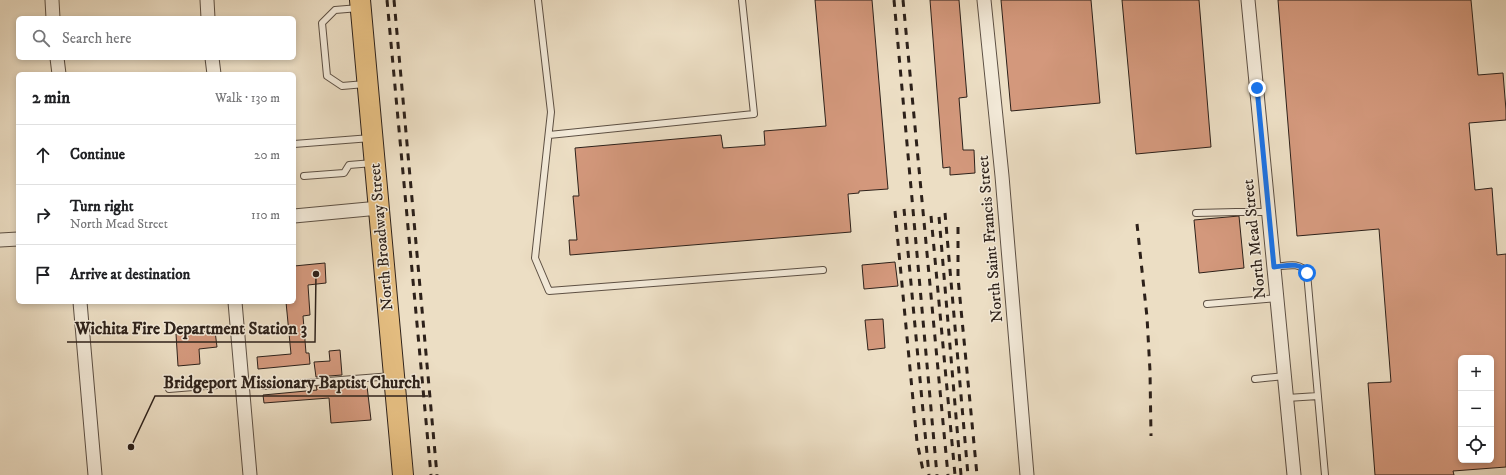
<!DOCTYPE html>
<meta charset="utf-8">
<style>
:root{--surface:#fff;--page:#f2f2f2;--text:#202124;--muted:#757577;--line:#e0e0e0}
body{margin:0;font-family:"IM FELL DW Pica",serif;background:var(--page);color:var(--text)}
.controls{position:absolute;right:12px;bottom:12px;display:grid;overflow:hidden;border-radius:6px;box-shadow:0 2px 6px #0003}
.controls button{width:36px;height:36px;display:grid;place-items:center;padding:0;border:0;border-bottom:1px solid var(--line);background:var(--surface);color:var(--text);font:20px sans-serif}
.stop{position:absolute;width:12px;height:12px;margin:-9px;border:3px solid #1a73e8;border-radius:50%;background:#fff}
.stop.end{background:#1a73e8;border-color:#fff;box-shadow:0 1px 4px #0008}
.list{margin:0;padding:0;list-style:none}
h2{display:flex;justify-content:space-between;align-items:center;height:52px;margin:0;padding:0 16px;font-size:17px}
h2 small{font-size:13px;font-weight:400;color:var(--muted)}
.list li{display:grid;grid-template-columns:26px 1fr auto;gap:12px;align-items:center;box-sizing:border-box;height:60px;padding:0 16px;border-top:1px solid var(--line)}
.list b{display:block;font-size:15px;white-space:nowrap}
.list p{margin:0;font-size:13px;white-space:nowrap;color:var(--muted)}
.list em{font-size:13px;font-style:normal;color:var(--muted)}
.icon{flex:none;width:22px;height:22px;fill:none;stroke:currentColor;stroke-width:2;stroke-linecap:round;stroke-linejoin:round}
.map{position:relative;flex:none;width:1506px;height:475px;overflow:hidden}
.search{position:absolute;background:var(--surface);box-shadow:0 2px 6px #0003;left:16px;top:16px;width:280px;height:44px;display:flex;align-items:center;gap:10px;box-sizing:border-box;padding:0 14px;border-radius:6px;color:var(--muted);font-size:15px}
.panel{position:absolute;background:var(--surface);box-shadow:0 2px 6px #0003;left:16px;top:72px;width:280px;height:232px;border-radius:6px}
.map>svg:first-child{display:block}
</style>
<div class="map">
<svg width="1506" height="475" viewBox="0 0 1506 475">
<rect width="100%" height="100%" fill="#ecdec4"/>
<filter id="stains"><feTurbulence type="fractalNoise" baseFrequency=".005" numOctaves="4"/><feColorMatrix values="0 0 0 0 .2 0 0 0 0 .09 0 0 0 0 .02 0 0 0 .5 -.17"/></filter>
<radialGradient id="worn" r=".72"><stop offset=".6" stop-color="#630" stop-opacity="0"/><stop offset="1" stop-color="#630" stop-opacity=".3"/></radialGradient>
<path fill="#d3987c" stroke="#2d211a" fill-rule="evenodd" d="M815 0H872L888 189 859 191V193L848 194 851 232 570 255 569 240H577L573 196H579L575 148 721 135 723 148 765 145 764 131 826 126Z
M930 0H959L967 97 959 98 963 150H974L975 173 950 175V167L943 168Z
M1001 0H1091L1100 103 1011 111Z
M1122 0H1199L1211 147 1136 154Z
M1278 0H1471L1478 75 1503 73 1506 110V120L1469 123 1475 190 1492 188 1497 255 1506 254V467L1453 471 1454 475H1375L1368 383 1391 382 1379 229 1297 236ZM1461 358H1491V460H1461Z
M1239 216 1244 268 1199 273 1194 220Z
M895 262 898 286 864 289 862 265Z
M325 263 326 283 308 285 310 315 303 316 306 353H309L310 364 258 369 257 357 291 354 286 302H294V266Z
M883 319 885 348 868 350 865 320Z
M215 331 217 347 199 349 200 364 178 366 176 334Z
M340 350 342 375 316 377 314 362 330 361 329 351Z
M343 384V388L367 386 371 420 331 423 329 398 264 403 263 395 317 390 316 386Z"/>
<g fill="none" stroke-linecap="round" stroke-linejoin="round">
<defs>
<path id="lane" d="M538 0 551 112 535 258 549 291 823 270
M359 8 335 10 322 23 327 76 342 86 365 84
M549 135 754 114 742 0
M294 144 371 138
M304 176 344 173 349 165 373 163
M1196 213 1236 212H1269
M1274 267C1286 266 1300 261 1307 273L1325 475
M1207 304 1277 298
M1255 379 1285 376
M264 386 392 376
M169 389 242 383
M1287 398 1318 396"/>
<path id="street" d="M52 0 53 18
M207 0 208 18
M984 0 1002 176 1027 475
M1248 0 1294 475
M57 58 59 74
M212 58 214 74
M294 216 379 208
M0 240 18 239
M80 302 95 475
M235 302 250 475"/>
<path id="primary" d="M360 0 403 475"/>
</defs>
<use href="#lane" stroke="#5d5044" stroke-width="8"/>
<use href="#street" stroke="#5d5044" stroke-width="15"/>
<use href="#primary" stroke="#2d211a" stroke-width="22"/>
<use href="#lane" stroke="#f3ead9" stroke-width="6"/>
<use href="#street" stroke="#f3ead9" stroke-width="13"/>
<use href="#primary" stroke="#e6bf82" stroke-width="20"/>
<path stroke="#2d211a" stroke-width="3" stroke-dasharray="7 7" stroke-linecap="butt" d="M387 0 431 475
M394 0 437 475
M894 0 937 475
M903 0 948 475
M904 209 929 475
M895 211 917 442 924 475
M945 213 968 475
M931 216 955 475
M939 217 961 475
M1137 224 1147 317 1150 371 1151 436
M958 227V278L977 475"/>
</g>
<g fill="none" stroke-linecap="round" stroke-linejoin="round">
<path stroke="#1a73e8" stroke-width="5" d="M1257 88 1274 267C1286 266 1300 261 1307 273"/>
</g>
<g text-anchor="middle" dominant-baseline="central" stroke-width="3" stroke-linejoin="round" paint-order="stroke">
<g font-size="16" fill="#2d211a" stroke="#f3ead9">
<text transform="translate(381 237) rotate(-95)">North Broadway Street</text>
<text transform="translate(990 239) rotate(-95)">North Saint Francis Street</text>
<text transform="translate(1254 239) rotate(-96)">North Mead Street</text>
</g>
</g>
<path fill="none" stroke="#2d211a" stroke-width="1.5" d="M316 274L315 342H67M131 447L155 396H428"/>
<g fill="#2d211a" stroke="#f3ead9" stroke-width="1.5">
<circle cx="316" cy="274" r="4"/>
<circle cx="131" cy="447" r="4"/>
</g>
<g font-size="17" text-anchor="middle" font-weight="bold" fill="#2d211a" stroke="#f3ead9" stroke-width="3" stroke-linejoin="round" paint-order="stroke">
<text x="191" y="334">Wichita Fire Department Station 3</text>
<text x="292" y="388">Bridgeport Missionary Baptist Church</text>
</g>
<rect width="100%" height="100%" filter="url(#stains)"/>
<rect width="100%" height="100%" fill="url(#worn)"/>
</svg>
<div class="controls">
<button>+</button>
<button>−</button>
<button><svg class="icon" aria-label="locate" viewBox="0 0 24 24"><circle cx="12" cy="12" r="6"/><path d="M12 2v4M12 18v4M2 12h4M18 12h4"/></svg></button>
</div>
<div class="stop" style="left:1307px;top:273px"></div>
<div class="stop end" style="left:1257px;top:88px"></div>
<div class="search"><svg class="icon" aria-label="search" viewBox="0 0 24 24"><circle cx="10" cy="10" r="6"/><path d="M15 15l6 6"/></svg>Search here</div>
<section class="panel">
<h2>2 min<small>Walk · 130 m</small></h2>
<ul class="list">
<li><svg class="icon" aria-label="ahead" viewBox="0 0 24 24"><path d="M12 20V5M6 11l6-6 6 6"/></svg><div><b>Continue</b></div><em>20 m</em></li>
<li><svg class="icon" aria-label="right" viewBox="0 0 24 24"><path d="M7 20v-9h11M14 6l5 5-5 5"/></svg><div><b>Turn right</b><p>North Mead Street</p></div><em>110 m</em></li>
<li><svg class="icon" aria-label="arrive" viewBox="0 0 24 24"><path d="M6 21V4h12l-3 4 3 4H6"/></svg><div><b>Arrive at destination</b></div></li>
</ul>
</section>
</div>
